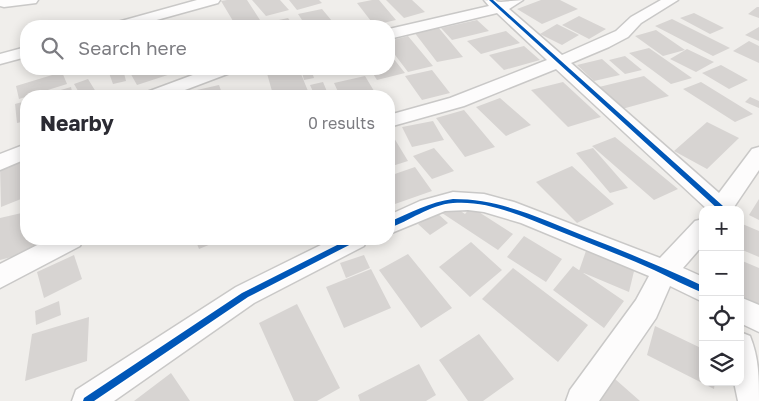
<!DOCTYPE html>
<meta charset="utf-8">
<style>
:root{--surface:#fff;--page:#f2f2f3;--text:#2b2b33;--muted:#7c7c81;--line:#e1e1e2}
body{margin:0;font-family:"Golos Text",sans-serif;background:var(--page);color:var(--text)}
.controls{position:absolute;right:15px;bottom:15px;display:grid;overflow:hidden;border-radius:10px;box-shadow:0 2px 12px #0003}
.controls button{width:45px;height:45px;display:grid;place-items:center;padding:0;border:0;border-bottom:1px solid var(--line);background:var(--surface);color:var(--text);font:25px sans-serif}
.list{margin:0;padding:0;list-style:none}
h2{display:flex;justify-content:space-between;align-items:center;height:65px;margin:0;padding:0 20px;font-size:21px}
h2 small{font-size:16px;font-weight:400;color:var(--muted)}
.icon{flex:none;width:28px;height:28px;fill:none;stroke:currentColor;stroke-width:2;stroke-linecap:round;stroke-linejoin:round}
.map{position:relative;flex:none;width:759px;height:401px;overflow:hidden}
.search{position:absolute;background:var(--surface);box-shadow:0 2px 12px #0003;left:20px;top:20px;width:375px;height:55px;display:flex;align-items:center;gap:12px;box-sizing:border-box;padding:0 18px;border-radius:20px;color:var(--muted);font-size:19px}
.panel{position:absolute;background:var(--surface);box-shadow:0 2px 12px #0003;left:20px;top:90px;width:375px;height:155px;border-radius:20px}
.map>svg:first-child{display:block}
</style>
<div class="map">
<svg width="759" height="401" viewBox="0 0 759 401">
<rect width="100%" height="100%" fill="#f0eeeb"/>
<path fill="#d7d4d2" d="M227 0H247L260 20 236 26 221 1Z
M252 0H280L289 10 266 16Z
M289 0H319L322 3 297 10Z
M372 0H379L396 20 374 25 357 3Z
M386 0H412L425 12 404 18Z
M541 0H560L578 9 542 24 517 9Z
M757 7H759V18L748 14Z
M322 9 332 21 306 26 298 14Z
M694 13 724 28 710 34 680 18Z
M579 16 606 29 589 39 562 25Z
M288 18 294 26H268L265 23Z
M672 19 730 48 713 56 655 26Z
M477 20 489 31 452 40 441 28Z
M557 24 579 35 562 45 540 34Z
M438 27 463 57 437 62 414 32Z
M759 27V41L745 35Z
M656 30 685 50 663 56 635 36Z
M506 31 520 43 481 54 467 41Z
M408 36 433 66 408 72 389 47V41Z
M749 41 759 46V63L733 51Z
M524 46 540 60 504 70 489 55Z
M649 48 692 78 671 84 629 53Z
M687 49 714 62 696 72 670 59Z
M625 56 642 70 625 74 609 60Z
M393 58 405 73 377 80 370 69H389V59Z
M602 59 620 75 594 81 577 65Z
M721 65 748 80 729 89 702 73Z
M123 69 126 81 113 84 109 73Z
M128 69H178L180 71 137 85Z
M272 69H299L310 96H250L272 91 266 70Z
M301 69H311L314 78 304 80Z
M432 70 450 93 422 100 405 76Z
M62 72 67 84 19 99 16 86Z
M365 76 377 96H340L334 83Z
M644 76 669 96 622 109 599 87Z
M88 79 96 92 81 96 74 84Z
M323 82 328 94 315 96 310 85Z
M563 82 601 117 568 127 531 90Z
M701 82 753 114 735 122 683 89Z
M219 85 223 96H189L188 92Z
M71 87 73 96H40Z
M750 97 759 101V108L745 102Z
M500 98 531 125 506 136 476 107Z
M26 101V121L17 123 15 104Z
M464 110 495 147 465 157 436 118Z
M433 121 444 140 412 147 402 127Z
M707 122 739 138 707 169 674 151Z
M391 133 408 161 389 167V134Z
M615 137 678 189 654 200 592 146Z
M434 148 454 171 432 179 413 156Z
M593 148 628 188 610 193 576 153Z
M26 156V197L1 207 0 166Z
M572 166 614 204 577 223 536 182Z
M415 167 432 191 395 204 389 195V176Z
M759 199V220L749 215Z
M450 204 465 214 471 207 513 234 498 250 442 213Z
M26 212V239H35L34 251 0 260V218Z
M436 212 448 223 430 235 418 224Z
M740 223 759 231V257L740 249Z
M524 236 562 259 546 282 507 257Z
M195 239H223L199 249Z
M471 242 502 270 470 297 439 267Z
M587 248 635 267 629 292 579 271Z
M408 254 452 308 421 328 379 270Z
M74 255 82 279 44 298 37 272Z
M364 255 370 268 346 278 340 263Z
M740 260 759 268V304L740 295Z
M573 266 624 301 604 328 553 290Z
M513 268 588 325 558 362 482 299Z
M371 269 391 308 344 328 326 287Z
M59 301 61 315 36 325 35 311Z
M297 304 340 388 317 401H294L259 323Z
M89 317 87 361 25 381 32 334Z
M655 326 703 349V382H715L714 389 647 355Z
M479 334 514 379 483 401H468L439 360Z
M419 364 436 395 426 401H360L358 395Z
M171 373 190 401H134Z
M615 379 640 401H596Z"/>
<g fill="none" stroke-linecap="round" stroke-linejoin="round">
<defs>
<path id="minor" d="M0 0H38L36 3 4 7 0 6Z
M197 0H220L218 3 135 26H111L114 23Z
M484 0 501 2 523 0 509 9 562 55 616 31 631 17 661 0H678L641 23 628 37 609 47 571 63 719 193 752 149 759 147V170L732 210H708L556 69 464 106 389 127V115L450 98 547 60 497 13 389 39V29L489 6Z
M26 47V57L0 64V54Z
M209 69H233L230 73 169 96H144L147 92Z
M26 144V159L0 170V154Z
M453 192 484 194 514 202 660 258 695 221 703 219V245L683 268 703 277V302L670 286 656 318 599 401H566L570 390 636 300 649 276 521 223 484 212 468 210 445 211 389 234V215L420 201Z
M49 239H83L80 246 0 288V264Z
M333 239H367L364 246 254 303 114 401H72L76 390 236 287Z
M740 297 759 305V332L740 323Z
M740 332 750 336C759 358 759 378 759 401H738L734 382H740Z"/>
</defs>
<use href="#minor" stroke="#c9c8c7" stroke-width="3"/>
<use href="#minor" fill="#fdfcfc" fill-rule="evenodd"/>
<defs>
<path id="cycleway" d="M489 0H493L723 206 724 208 723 210H719Z
M453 199C501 199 543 219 587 237 626 252 665 268 703 286V293C686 286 671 278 654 270 623 256 591 244 559 231 525 218 490 200 453 203 429 205 410 221 389 228V222C410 213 430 202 453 199Z
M349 239H358L357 241 248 297 94 401H83L84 398 242 293Z"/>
</defs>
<use href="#cycleway" stroke="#fff" stroke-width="3"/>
<use href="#cycleway" fill="#0057b8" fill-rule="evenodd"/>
</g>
</svg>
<div class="controls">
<button>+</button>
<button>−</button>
<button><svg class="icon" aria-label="locate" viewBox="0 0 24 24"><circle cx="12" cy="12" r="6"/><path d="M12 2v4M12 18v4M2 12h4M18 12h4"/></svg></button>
<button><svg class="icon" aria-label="layers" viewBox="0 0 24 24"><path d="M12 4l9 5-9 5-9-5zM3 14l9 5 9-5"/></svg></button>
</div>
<div class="search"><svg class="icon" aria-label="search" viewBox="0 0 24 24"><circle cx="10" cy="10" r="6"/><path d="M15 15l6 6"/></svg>Search here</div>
<section class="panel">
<h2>Nearby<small>0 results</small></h2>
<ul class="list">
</ul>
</section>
</div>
